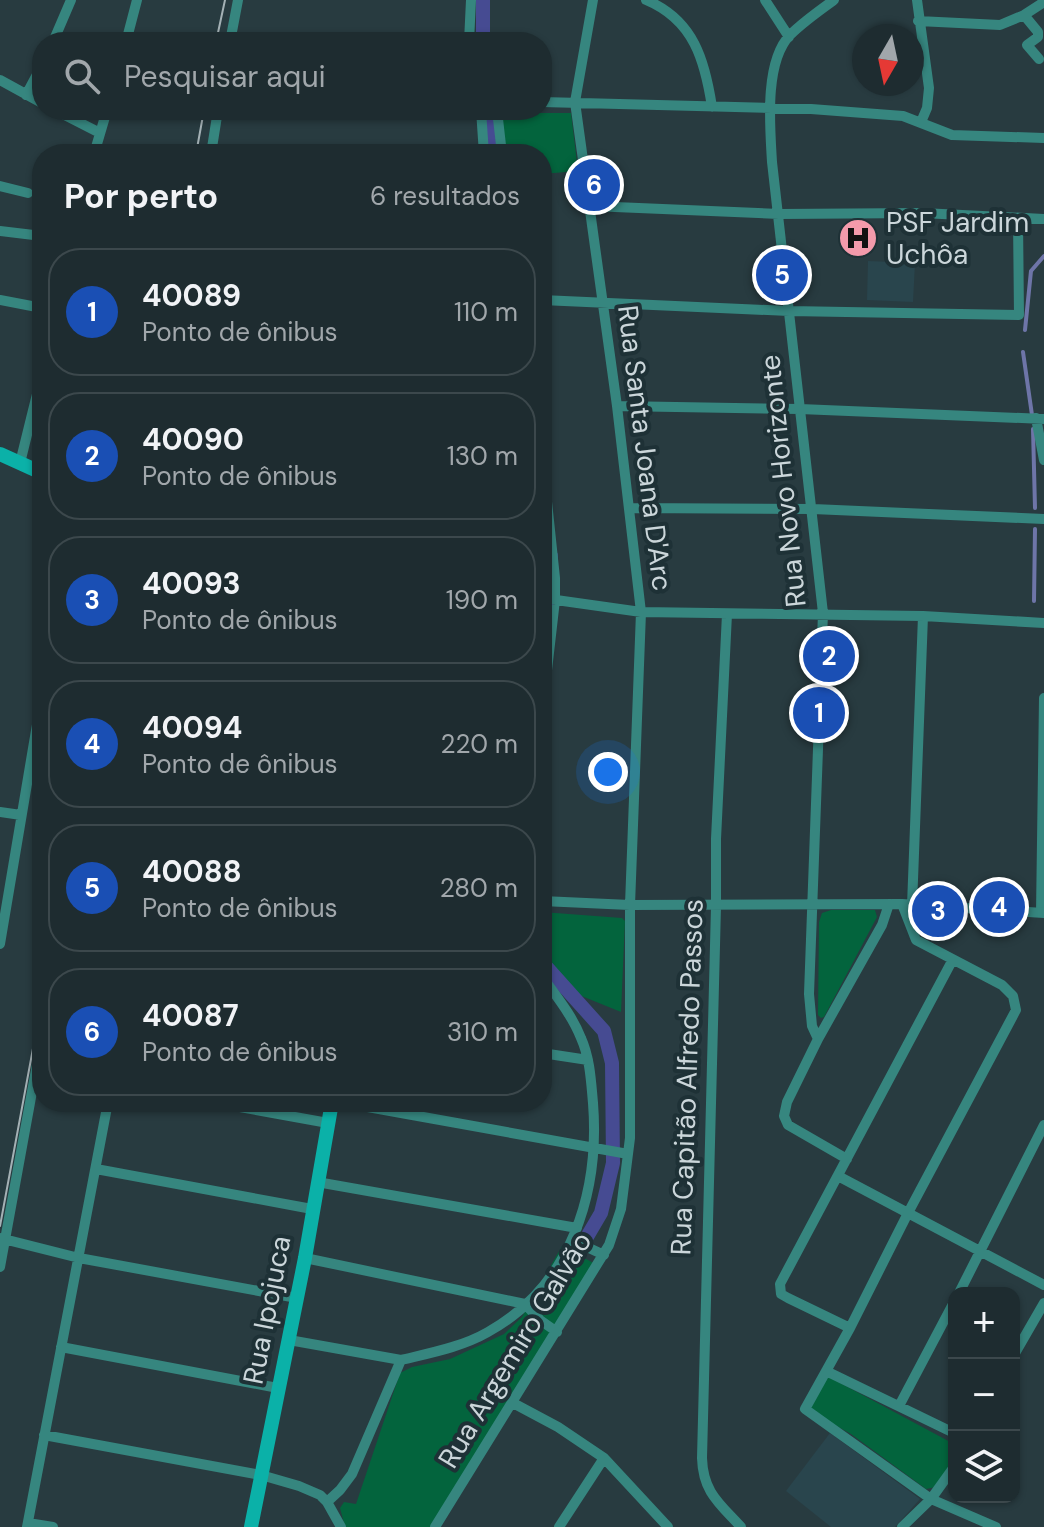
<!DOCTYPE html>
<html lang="pt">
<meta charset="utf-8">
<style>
:root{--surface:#1e2c30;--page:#2b383c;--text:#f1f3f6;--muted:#a1a7ab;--line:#3c484c;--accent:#f39aab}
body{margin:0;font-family:"DM Sans",sans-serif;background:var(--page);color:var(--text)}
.controls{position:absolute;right:24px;bottom:24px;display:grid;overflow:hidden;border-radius:16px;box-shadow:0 2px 6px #0004}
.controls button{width:72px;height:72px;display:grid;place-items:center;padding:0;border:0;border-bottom:2px solid var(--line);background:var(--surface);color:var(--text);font:40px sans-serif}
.compass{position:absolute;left:852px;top:24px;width:72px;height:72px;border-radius:50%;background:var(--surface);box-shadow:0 2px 6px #0004;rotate:189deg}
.you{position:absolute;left:608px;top:772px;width:28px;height:28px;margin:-20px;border:6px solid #fff;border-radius:50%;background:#1a73e8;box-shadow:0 0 0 12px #1a73e833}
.badge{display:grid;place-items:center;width:52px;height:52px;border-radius:50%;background:var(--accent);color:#fff;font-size:26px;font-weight:700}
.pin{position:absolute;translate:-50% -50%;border:4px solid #fff;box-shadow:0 2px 8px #0006}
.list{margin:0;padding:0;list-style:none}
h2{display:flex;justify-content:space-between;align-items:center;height:104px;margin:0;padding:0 32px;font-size:34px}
h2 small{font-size:26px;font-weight:400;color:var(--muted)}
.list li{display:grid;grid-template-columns:52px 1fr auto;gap:24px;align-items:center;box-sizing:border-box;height:128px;margin:0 16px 16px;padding:0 16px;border:2px solid var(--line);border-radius:32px}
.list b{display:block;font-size:30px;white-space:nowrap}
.list p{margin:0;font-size:26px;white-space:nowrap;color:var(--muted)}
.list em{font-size:26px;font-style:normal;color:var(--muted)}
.icon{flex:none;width:44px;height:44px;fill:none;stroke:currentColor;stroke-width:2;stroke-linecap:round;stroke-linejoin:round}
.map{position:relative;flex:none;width:1044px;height:1527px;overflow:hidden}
.search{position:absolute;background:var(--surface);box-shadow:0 2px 6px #0004;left:32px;top:32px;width:520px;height:88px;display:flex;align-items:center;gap:20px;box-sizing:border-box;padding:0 28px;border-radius:32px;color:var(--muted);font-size:30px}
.panel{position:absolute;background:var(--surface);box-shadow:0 2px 6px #0004;left:32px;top:144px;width:520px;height:968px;border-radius:32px}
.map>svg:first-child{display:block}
</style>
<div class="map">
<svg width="1044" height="1527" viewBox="0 0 1044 1527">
<rect width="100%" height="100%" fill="#283b40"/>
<path fill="#29454d" d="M868 261 915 263 913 302 867 300Z
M830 1433 920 1499 895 1527H831L786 1491Z"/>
<path fill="#03643d" d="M500 113H571L578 171 542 174V154H506Z
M831 910H875L877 917 824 1017 821 1018 818 1015 819 922 822 913Z
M542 912 622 918 625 921 621 1012 542 980Z
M562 1246 601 1267 439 1527H345L340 1508 344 1502 356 1504 400 1373 412 1367 450 1359 504 1334 522 1317Z
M829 1377 954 1444V1459L936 1487 926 1489 851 1434 808 1410 822 1381Z"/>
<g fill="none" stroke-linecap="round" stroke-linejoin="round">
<path stroke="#6e75a8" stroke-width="4" d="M1025 330 1031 271 1044 256
M1023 352 1032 415
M1033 429 1035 508
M1034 601 1035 529"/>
<path stroke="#464b92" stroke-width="14" d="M483 42V0
M490 110 495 154
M542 655 551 556
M542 962 604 1031 612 1063 613 1163 601 1213 584 1242"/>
<path stroke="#36867f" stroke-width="10" d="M646 0C694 20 705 61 712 107
M765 0 789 37
M917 0 929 88 927 108 921 122
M1024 15 1038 32V37L1027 45 1039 59
M918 21 1000 25 1024 15 1044 2
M53 42 71 0
M126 42 137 0
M230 42 238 0
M469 42 471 0
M0 80 42 103
M26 95 42 65
M542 102 811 109 903 116 952 135 1044 138
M55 110 100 133
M481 110 484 154
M497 110 502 154
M94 154 107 110
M211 154 218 110
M0 186 28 193
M591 206 779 214 922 213 1044 219
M0 231 42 236
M0 300 42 308
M542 300 789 311 1019 315 1018 219
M617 406 800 409 1044 419
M1036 418 1044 460
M542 454 555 578V600L542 714
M20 463 42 374
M629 508 813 509 1044 519
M542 598 641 612 923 616 1044 623
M727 614 716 839V906L702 1458C703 1492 719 1503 741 1527
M0 812 21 815
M542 901 630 905 902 904 1044 913
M902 904 916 940 1002 985 1013 996 1016 1010 908 1213 850 1328 805 1409 931 1499 996 1527
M912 906 923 616
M1041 913 1044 698
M0 944 42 695
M818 1039 812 1026 809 994 823 613 772 162C770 127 764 62 790 35 803 22 820 10 834 0
M542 1053 588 1060
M212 1102 328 1123
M340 1102 628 1154
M847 1159 788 1125 784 1116 787 1102 818 1039 882 925 889 904
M96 1169 312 1209
M838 1176 1044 1285
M317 1182 577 1228
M0 1238 79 1258 297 1298
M572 1240 604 1255
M305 1258 525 1304 540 1320 557 1332
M0 1267 42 1037
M959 1293 1044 1125
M850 1328 788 1298 781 1294 780 1284 952 961
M289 1340 401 1360C430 1353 462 1347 488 1332 571 1286 600 1193 593 1103 591 1081 590 1058 581 1038 572 1015 556 996 542 976
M61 1347 278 1388
M1014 1355 1044 1303
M826 1371 954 1433
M513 1403 558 1427 604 1458 668 1527
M899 1406 954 1302
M44 1435 261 1475 299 1486 320 1495 327 1502 341 1527
M327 1502 340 1490 352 1474 401 1360
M28 1523 53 1527
M27 1527 108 1102
M435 1527 609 1245 621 1209 630 1138V905L641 612 617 406 575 102 593 0
M559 1527 604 1458
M902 1527 931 1499 954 1467"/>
<path stroke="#0bb1a8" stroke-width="14" d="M0 454 42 473
M251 1527 305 1258 332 1102"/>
<path stroke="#a4b1b5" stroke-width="2" d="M216 42 225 0
M196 154 204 110
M0 1226 42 1000"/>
</g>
<defs>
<symbol id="hospital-disc" viewBox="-11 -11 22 22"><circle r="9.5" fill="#f39aab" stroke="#1e3136"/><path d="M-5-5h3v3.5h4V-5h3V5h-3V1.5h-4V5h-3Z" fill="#111"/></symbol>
</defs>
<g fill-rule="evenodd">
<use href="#hospital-disc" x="836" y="216" width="44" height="44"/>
</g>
<g text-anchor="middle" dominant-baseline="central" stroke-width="8" stroke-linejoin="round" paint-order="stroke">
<g font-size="28" fill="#cbd6da" stroke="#1e3136" text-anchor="start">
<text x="886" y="222">PSF Jardim<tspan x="886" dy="32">Uchôa</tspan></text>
</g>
<g font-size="28" fill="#cbd6da" stroke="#1e3136">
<text transform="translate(645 448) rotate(83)">Rua Santa Joana D'Arc</text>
<text transform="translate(783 481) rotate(-96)">Rua Novo Horizonte</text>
<text transform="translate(687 1077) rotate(-88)">Rua Capitão Alfredo Passos</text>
<text transform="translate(267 1310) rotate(-79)">Rua Ipojuca</text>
<text transform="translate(515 1350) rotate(-59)">Rua Argemiro Galvão</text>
</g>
</g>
</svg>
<div class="controls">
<button>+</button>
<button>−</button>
<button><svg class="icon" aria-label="layers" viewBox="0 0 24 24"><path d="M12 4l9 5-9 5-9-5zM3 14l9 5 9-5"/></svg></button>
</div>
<svg class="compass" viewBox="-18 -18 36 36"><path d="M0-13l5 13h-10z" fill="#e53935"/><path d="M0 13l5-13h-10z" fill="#a1a7ab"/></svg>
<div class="you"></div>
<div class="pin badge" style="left:819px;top:713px;background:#1a4fb4">1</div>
<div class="pin badge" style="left:829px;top:656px;background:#1a4fb4">2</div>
<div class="pin badge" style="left:938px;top:911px;background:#1a4fb4">3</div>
<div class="pin badge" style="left:999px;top:907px;background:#1a4fb4">4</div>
<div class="pin badge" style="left:782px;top:275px;background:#1a4fb4">5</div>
<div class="pin badge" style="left:594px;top:185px;background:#1a4fb4">6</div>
<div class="search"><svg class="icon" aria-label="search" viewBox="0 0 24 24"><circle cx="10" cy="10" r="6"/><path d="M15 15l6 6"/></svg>Pesquisar aqui</div>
<section class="panel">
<h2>Por perto<small>6 resultados</small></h2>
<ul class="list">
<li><span class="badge" style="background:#1a4fb4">1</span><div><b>40089</b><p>Ponto de ônibus</p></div><em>110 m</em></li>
<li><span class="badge" style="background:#1a4fb4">2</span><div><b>40090</b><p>Ponto de ônibus</p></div><em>130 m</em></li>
<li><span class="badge" style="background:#1a4fb4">3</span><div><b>40093</b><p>Ponto de ônibus</p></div><em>190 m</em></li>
<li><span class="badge" style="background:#1a4fb4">4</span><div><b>40094</b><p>Ponto de ônibus</p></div><em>220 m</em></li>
<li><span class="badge" style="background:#1a4fb4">5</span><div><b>40088</b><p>Ponto de ônibus</p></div><em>280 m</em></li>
<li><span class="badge" style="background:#1a4fb4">6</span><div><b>40087</b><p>Ponto de ônibus</p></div><em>310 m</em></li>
</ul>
</section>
</div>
